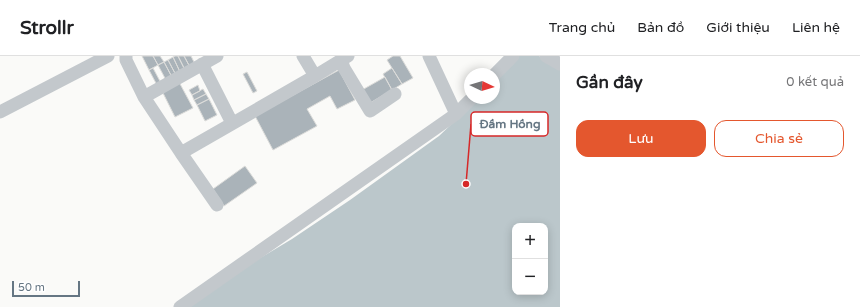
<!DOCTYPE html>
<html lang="vi">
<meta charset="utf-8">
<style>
:root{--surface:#fff;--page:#f6f6f6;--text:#202124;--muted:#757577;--line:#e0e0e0;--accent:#e4572e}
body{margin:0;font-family:"Varela Round",sans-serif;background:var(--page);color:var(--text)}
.controls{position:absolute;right:12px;bottom:12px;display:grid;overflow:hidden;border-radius:8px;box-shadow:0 2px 10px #0003}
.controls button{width:36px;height:36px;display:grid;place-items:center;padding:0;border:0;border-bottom:1px solid var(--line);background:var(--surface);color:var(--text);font:20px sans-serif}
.compass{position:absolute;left:464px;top:12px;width:36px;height:36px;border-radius:50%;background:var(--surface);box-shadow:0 2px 10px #0003;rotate:94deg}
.scale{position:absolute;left:12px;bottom:10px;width:68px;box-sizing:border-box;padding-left:4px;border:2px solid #657683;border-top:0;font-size:11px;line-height:14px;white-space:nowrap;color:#657683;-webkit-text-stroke:3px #fff;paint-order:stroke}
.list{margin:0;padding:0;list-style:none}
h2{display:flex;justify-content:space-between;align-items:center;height:52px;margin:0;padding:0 16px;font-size:17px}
h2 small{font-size:13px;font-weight:400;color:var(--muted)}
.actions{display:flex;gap:8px;padding:12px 16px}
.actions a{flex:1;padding:9px 0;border:1px solid var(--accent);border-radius:12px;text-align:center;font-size:14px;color:var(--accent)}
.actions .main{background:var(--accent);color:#fff}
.map{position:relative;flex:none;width:560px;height:251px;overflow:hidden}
header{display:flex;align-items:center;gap:24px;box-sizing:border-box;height:56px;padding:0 20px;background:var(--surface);border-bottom:1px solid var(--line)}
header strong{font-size:19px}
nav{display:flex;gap:22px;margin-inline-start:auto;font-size:14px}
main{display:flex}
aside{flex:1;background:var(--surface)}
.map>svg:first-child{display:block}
</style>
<header>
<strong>Strollr</strong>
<nav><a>Trang chủ</a><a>Bản đồ</a><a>Giới thiệu</a><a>Liên hệ</a></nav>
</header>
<main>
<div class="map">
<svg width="560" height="251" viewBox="0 0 560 251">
<rect width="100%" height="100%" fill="#fafaf8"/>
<path fill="#bbc7cb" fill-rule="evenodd" d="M519 0H539L560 12V251H185L247 210 292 183 350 144 439 80 479 42H494V27ZM515 170H545V236H515Z"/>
<path fill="#aab3b9" stroke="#dcdcda" d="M142 0H153L158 9 149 14Z
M153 0H160L164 6 158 9Z
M175 0H178L186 16 181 18 173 1Z
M178 0H184L191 13 186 16Z
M184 0H191L196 10 191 13Z
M393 0H400L413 22 402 28 387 4Z
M173 1 181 18 177 21 168 4Z
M168 4 177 21 173 23 164 6Z
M164 6 173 23 167 26 158 9Z
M153 12 162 29 158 31 149 14Z
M392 12 402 28 392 34 383 18Z
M339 14 355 44 337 53 330 40 307 53 317 70 273 94 255 60Z
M247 16 257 35 253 37 243 18Z
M385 21 392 34 370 47 362 34Z
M179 26 193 52 175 61 162 35Z
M198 29 200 35 192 39 189 34Z
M203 33 206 38 194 44 192 39Z
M206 38 209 43 197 49 194 44Z
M209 43 217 59 205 65 197 49Z
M245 110 257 127 224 150 213 133Z"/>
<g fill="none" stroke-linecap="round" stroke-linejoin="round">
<path stroke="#c3c8cc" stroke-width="13" d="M126 0V4L144 41 181 97 315 20 348 0
M303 0 315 20
M429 0 456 58
M546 0 560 8
M341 4 344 12 370 55 395 38
M202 8 232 67
M494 19 513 0
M144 41 217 0
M0 56 108 0
M181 97 217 149
M180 251 456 58 472 42"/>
</g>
<path fill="none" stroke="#d62828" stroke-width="1.5" d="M466 128L471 68"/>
<circle fill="#d62828" stroke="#fff" stroke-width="1.5" cx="466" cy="128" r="4"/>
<rect fill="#fff" stroke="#d62828" stroke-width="1.5" x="471" y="56" width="77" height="24" rx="4"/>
<g font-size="12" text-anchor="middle" font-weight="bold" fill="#657683">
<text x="510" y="72">Đầm Hồng</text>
</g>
</svg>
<div class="controls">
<button>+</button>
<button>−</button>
</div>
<svg class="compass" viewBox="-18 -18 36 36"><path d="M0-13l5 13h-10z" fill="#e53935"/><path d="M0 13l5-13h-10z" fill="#757577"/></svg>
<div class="scale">50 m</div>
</div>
<aside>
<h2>Gần đây<small>0 kết quả</small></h2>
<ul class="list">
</ul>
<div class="actions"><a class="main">Lưu</a><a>Chia sẻ</a></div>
</aside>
</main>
